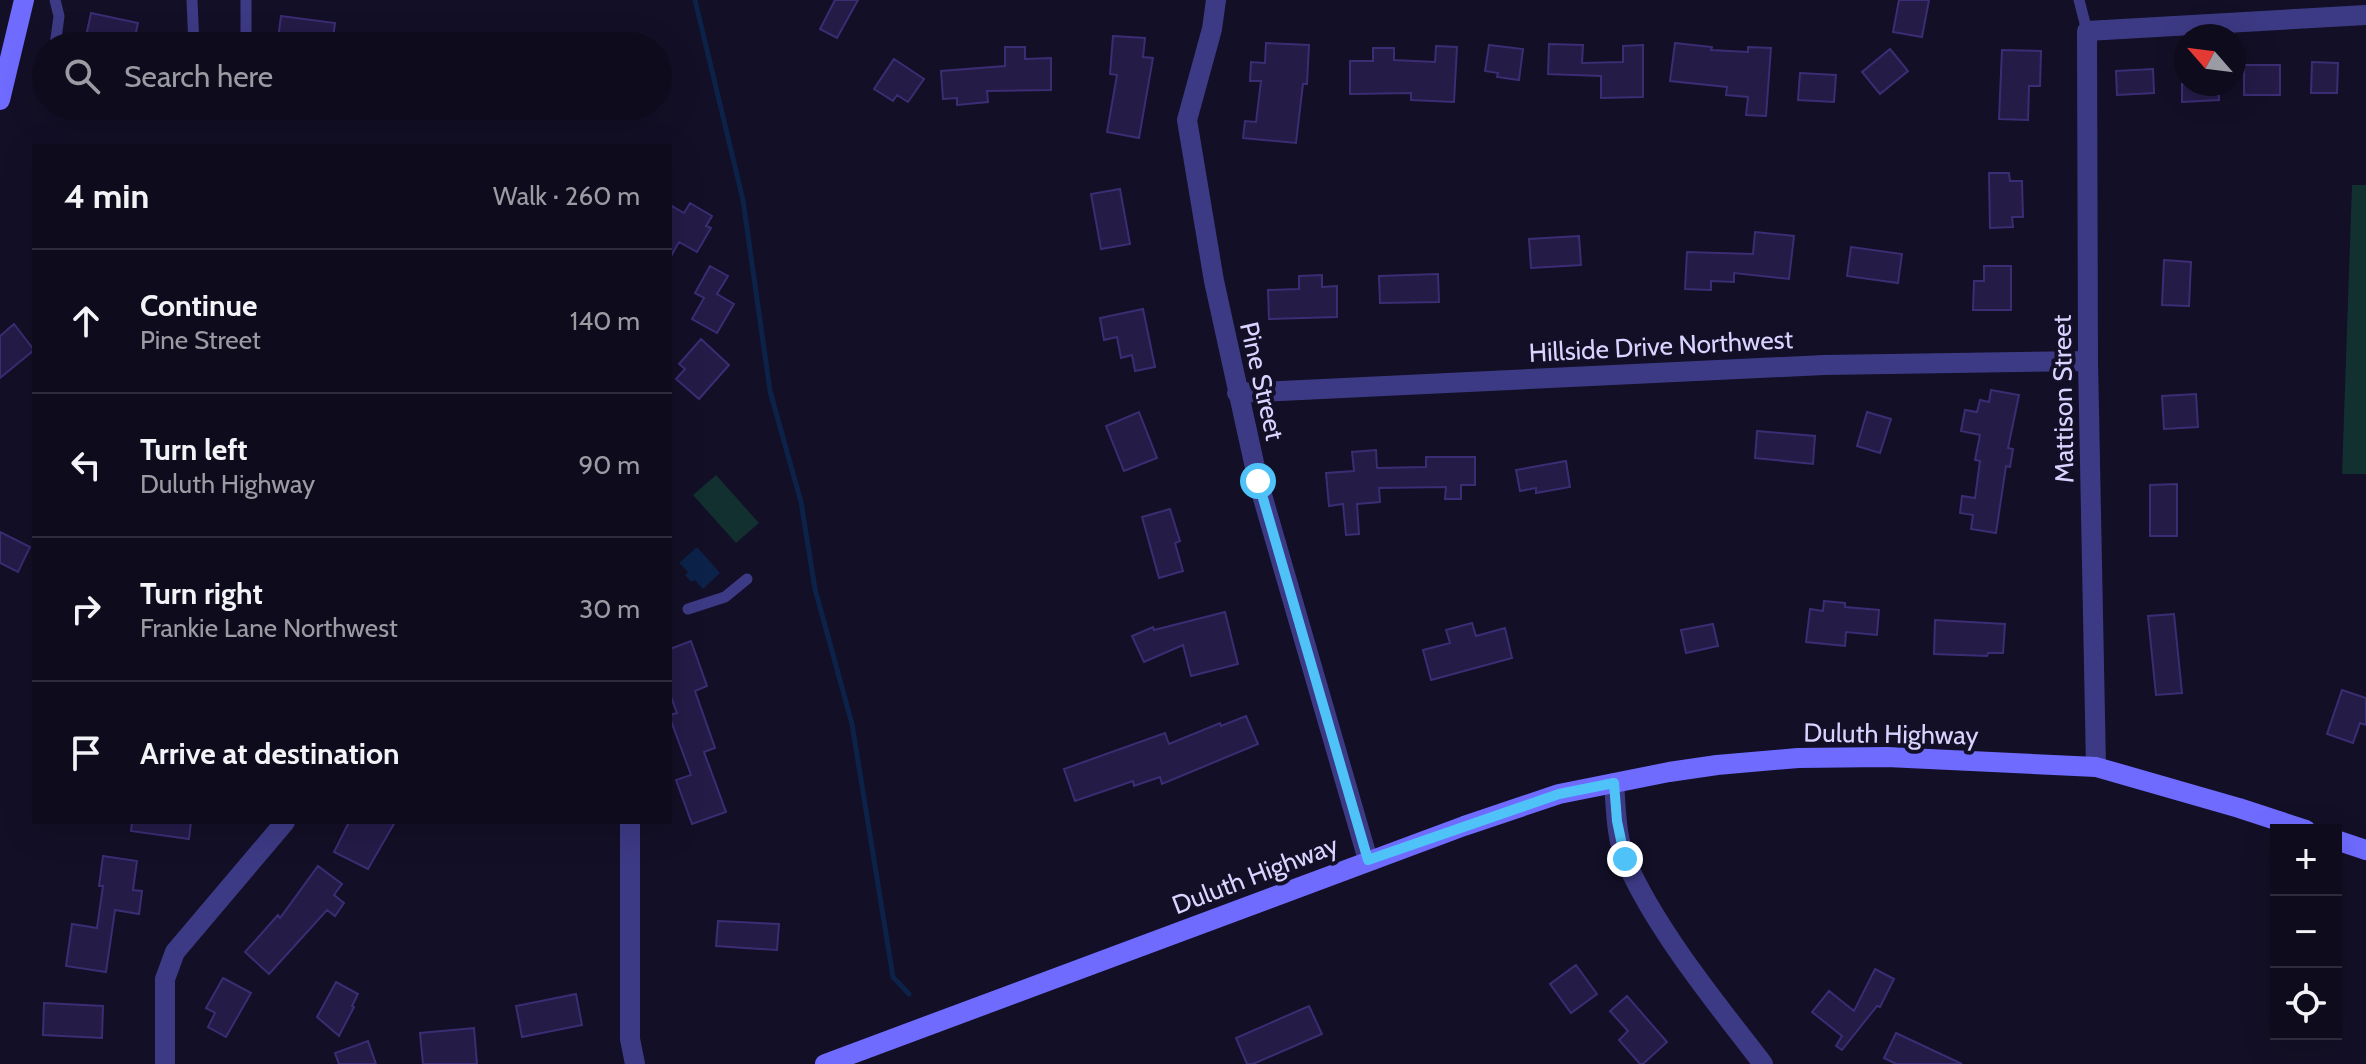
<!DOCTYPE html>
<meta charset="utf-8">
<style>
:root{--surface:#0e0b1c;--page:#171425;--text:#f1f3f6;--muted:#9b9ba3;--line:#2e2b3b}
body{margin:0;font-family:Cabin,sans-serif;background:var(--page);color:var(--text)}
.controls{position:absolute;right:24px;bottom:24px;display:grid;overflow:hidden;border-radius:0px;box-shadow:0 8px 32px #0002}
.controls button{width:72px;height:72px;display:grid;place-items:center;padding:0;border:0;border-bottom:2px solid var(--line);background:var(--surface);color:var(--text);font:40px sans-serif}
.compass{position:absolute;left:2174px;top:24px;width:72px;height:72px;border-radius:50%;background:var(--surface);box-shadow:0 8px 32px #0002;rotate:298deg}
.stop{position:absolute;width:24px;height:24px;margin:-18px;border:6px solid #4fc3f7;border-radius:50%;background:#fff}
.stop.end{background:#4fc3f7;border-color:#fff;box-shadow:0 2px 8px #0008}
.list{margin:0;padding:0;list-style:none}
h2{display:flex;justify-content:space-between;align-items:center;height:104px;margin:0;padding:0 32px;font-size:34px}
h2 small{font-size:26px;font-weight:400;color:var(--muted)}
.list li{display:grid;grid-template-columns:52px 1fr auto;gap:24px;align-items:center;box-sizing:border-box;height:144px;padding:0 32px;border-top:2px solid var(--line)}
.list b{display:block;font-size:30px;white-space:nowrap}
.list p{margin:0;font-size:26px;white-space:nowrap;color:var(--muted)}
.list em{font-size:26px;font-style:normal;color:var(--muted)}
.icon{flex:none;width:44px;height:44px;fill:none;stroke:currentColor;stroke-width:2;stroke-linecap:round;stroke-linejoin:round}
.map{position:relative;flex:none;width:2366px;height:1064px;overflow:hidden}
.search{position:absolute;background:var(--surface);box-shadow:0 8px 32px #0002;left:32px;top:32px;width:640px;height:88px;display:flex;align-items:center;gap:20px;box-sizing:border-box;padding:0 28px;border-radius:44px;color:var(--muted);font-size:30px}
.panel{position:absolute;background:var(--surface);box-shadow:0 8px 32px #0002;left:32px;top:144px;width:640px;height:680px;border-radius:0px}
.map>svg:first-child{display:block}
</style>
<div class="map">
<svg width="2366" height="1064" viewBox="0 0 2366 1064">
<rect width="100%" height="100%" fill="#130f26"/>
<path fill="#12302f" d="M2352 185H2366V474H2342Z
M716 475 759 523 736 543 693 495Z"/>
<path fill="#0c2248" d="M697 547 720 573 703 589 695 580 691 582 685 575 688 572 679 563Z"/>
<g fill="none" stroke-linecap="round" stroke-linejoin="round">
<path stroke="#0c2248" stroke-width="5" d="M695 0 743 200 770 391 801 502 815 589 852 724 893 977 909 994"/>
</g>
<path fill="#241b47" stroke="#3b2d73" stroke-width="2" d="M835 0H858L837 38 820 29Z
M1899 0H1929L1922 37 1893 32Z
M91 13 138 23 133 46H84Z
M281 16 335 23 332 46H277Z
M1113 36 1145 38 1143 57 1153 58 1139 138 1107 132 1117 75 1110 74Z
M1266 43 1309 45 1307 84H1303L1296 143 1243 138 1245 121 1256 122 1261 81H1250L1251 62 1265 63Z
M1675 43 1712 47 1711 50 1748 52V47L1771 48 1766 116 1746 115 1748 97 1726 95 1727 87 1670 81Z
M1549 44 1583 45 1582 63 1623 62V46L1643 45V97L1601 98V76L1548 74Z
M1489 45 1523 49 1519 80 1497 77 1498 73 1485 71Z
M1436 46 1457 47 1454 102 1411 100V93L1350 94V61H1373V48H1394V60L1435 62Z
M1005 47H1025V59L1051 58V90L987 91 988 102 957 105V98L943 99 941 71 1005 66Z
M1890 49 1908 71 1880 94 1862 72Z
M2002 50 2041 51 2040 86H2029L2028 120 1999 119Z
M894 59 924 79 908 102 897 95 893 101 874 89Z
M2312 62 2338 63 2337 93H2311Z
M2244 65H2280V95H2244Z
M2153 69 2154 93 2117 95 2116 71Z
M1800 73 1836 75 1834 102 1798 100Z
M2182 84H2218L2219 100 2182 102Z
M1989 173H2009L2010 181H2022L2023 217H2012L2013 227 1990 228Z
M1120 189 1130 244 1101 249 1091 194Z
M690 203 712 216 706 226 711 228 697 252 679 242 670 258V205L684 213Z
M1755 232 1794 236 1789 279 1734 273V282L1711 281V290L1685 289 1687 252 1753 254Z
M1579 236 1581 265 1531 268 1529 239Z
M1851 247 1902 254 1898 283 1847 276Z
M2164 260 2191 262 2189 306 2162 305Z
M710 266 728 276 717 294 734 304 717 333 692 319 704 298 695 293Z
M1984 266H2011V310H1973L1974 281H1984Z
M1438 274 1439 302 1380 303 1379 276Z
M1322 275V287L1337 286V317L1269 319 1268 290 1299 289V276Z
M1143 309 1155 367 1135 371 1132 355 1121 358 1117 337 1104 340 1100 318Z
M14 324 34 350 0 378V336Z
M701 339 729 365 699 399 676 379 685 369 679 364Z
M1991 390 2019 395 2008 448 2013 449 2010 467 2006 466 1996 533 1971 529 1973 515 1960 513 1962 496 1975 498 1980 461 1975 460 1980 435 1961 431 1965 410 1977 412 1980 400 1989 402Z
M2196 394 2198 427 2164 429 2162 396Z
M1139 412 1157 458 1124 471 1106 426Z
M1867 412 1891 419 1880 453 1857 446Z
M1757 431 1815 436 1813 464 1755 458Z
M1376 450 1377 468 1426 467V457H1475V485H1461V499H1445L1446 487 1379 488 1380 502 1357 504 1359 534 1346 535 1343 504 1329 506 1326 473 1354 471 1352 452Z
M1566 461 1570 487 1536 493V488L1520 491 1516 470Z
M2177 484V536H2150V485Z
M1170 509 1180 541 1175 543 1183 571 1159 578 1142 517Z
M0 532 30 547 18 572 0 563Z
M1824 601 1845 603V607L1879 610 1877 635 1846 632 1845 646 1806 642 1810 609 1823 611Z
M1225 612 1238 664 1191 676 1183 645 1144 662 1132 636 1153 627 1154 630Z
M2174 614 2182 693 2156 695 2148 616Z
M1935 620 2005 624 2003 653H1988L1987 656 1934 654Z
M1472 623 1476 636 1505 628 1512 658 1431 680 1423 650 1450 643 1446 630Z
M1713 624 1718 646 1686 653 1681 630Z
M691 641 707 686 695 691 715 748 704 752 726 812 692 824 676 780 691 775 670 718V715L677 713 670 694V649Z
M2342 690 2366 698V725L2360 723 2353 743 2327 734Z
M1246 716 1258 744 1162 784 1160 777 1134 786 1133 781 1075 801 1064 769 1165 733 1169 744 1220 723 1221 726Z
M132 822H191L189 839 131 831Z
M349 822H395L368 869 334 852Z
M103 856 137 861 133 890 142 891 139 914 115 910 106 972 66 966 72 924 97 928 103 886H99Z
M318 866 342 884 334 895 344 903 335 916 327 910 269 974 245 952 278 915 280 918Z
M718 921 779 924 777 950 716 946Z
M1576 965 1597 994 1571 1013 1550 984Z
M1875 969 1894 979 1880 1007 1877 1006 1842 1050 1836 1046 1842 1036 1812 1012 1829 991 1854 1011Z
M223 978 251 993 226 1037 208 1027 215 1013 206 1008Z
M336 982 358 994 352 1006 354 1007 339 1036 317 1017Z
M576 994 582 1025 522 1037 516 1006Z
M1627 996 1667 1042 1643 1064H1640L1619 1040 1628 1031 1610 1011Z
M44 1003 103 1006 102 1038 43 1035Z
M1309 1006 1322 1034 1253 1064H1247L1236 1038Z
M474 1028 477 1064H423L420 1033Z
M1896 1033 1962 1064H1896L1884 1058Z
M368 1041 376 1064H339L335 1053Z"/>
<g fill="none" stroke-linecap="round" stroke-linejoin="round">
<path stroke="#3d3a85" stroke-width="11" d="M55 0 59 16 55 46
M192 0 194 46
M2079 0 2087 31
M246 46V0
M688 609 725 597 747 579"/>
<path stroke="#3d3a85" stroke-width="20" d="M1216 0 1212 29 1187 120 1214 281 1258 481 1368 860
M1237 393 1824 365 2088 361
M2096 767 2088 361 2087 31 2366 15
M1614 783C1616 808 1616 838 1626 861 1656 930 1717 1004 1763 1064
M630 822V1039L635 1064
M165 1064V979L175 952 285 822"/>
<path stroke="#6f6bff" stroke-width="20" d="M0 100 24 0
M2336 840 2366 850
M825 1064 1464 826 1559 794 1669 772 1717 765 1798 758 1887 757 2096 767 2239 808 2306 830"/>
</g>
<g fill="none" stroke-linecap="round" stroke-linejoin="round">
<path stroke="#4fc3f7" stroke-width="10" d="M1258 481 1368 860 1559 794 1614 783 1617 821 1625 859"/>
</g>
<g text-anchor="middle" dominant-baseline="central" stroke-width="8" stroke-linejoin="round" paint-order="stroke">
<g font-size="26" fill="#d9d4ff" stroke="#130f26">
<text transform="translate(1661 346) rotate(-3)">Hillside Drive Northwest</text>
<text transform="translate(1262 381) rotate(77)">Pine Street</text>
<text transform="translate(2063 399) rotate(-91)">Mattison Street</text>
<text transform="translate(1891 734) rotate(1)">Duluth Highway</text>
<text transform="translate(1255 875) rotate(-21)">Duluth Highway</text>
</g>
</g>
</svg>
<div class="controls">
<button>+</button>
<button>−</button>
<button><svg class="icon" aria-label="locate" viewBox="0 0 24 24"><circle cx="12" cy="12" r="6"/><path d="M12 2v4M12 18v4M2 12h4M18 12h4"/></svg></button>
</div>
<svg class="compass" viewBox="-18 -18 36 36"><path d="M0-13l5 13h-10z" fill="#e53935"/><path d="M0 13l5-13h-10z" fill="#9b9ba3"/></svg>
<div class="stop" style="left:1258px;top:481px"></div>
<div class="stop end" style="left:1625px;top:859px"></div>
<div class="search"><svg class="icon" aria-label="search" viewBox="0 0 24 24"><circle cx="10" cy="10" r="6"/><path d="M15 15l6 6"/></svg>Search here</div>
<section class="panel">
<h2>4 min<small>Walk · 260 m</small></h2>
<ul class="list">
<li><svg class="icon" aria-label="ahead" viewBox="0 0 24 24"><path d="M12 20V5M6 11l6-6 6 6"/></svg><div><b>Continue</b><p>Pine Street</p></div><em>140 m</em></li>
<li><svg class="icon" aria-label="left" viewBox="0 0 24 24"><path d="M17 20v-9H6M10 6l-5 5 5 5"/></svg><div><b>Turn left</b><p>Duluth Highway</p></div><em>90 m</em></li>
<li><svg class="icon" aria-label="right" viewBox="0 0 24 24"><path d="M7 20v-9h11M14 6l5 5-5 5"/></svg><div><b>Turn right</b><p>Frankie Lane Northwest</p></div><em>30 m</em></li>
<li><svg class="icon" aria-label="arrive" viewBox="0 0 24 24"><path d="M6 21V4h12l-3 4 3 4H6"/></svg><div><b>Arrive at destination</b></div></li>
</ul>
</section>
</div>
